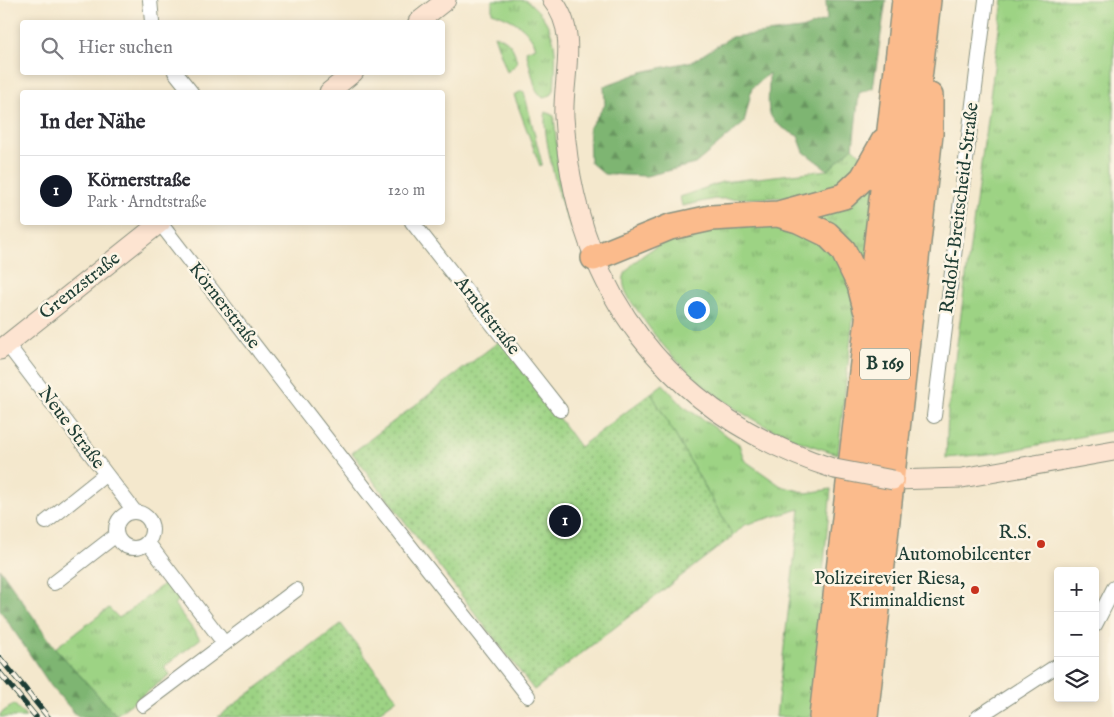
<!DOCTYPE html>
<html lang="de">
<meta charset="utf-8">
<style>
:root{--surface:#fff;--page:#f2f2f3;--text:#2b2b33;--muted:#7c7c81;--line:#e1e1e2;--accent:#111827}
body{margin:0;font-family:"IM FELL English",serif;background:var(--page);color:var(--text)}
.controls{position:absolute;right:15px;bottom:15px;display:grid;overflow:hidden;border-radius:5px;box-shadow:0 2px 8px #0003}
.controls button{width:45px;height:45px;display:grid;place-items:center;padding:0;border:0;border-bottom:1px solid var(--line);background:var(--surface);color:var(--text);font:25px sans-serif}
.you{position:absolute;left:696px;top:309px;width:18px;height:18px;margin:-12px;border:4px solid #fff;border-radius:50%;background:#1a73e8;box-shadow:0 0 0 8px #1a73e833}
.badge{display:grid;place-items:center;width:32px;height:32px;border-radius:50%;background:var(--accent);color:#fff;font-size:16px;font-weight:700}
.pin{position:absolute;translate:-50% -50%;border:2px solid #fff;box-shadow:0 1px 5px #0006}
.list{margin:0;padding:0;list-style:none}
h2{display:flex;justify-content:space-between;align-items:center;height:65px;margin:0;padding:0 20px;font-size:21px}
h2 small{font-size:16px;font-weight:400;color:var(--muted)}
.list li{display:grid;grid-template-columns:32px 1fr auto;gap:15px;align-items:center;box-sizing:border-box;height:70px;padding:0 20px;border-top:1px solid var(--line)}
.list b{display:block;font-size:19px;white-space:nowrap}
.list p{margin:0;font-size:16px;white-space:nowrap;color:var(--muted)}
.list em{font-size:16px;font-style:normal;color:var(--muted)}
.icon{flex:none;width:28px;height:28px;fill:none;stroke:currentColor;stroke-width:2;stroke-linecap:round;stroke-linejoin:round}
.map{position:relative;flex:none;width:1114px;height:717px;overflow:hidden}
.search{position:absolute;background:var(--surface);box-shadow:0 2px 8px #0003;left:20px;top:20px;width:425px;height:55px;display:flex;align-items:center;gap:12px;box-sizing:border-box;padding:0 18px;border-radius:5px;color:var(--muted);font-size:19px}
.panel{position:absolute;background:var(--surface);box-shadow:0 2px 8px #0003;left:20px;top:90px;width:425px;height:135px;border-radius:5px}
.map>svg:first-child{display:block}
</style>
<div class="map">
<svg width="1114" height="717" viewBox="0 0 1114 717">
<defs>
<pattern id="grass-tufts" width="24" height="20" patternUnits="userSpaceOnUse" patternTransform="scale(1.25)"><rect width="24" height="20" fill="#9dd384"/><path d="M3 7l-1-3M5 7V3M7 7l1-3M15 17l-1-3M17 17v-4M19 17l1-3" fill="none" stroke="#7fac6d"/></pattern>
<pattern id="forest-firs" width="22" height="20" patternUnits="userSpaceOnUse" patternTransform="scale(1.25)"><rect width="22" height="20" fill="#7eb572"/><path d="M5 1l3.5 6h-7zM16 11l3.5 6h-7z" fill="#67945e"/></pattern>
<pattern id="garden-dots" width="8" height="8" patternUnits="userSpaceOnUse" patternTransform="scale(1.25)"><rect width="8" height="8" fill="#9dd384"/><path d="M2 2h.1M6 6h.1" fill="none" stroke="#7fac6d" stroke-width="1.8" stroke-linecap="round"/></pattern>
</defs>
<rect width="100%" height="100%" fill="#fcf5e5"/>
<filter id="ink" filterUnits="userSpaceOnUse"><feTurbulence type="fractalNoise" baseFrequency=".02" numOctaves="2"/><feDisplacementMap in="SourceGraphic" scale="10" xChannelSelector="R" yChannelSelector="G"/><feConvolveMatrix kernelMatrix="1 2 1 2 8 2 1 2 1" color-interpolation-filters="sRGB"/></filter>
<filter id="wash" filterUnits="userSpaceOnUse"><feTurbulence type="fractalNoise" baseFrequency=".0096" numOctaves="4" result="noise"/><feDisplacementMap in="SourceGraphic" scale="20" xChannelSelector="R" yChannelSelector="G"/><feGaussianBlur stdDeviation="1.12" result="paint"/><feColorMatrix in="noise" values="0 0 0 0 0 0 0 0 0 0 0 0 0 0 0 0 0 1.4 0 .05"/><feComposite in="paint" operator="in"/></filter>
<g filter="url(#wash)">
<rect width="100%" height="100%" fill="#f4e8cd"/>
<path fill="url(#grass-tufts)" stroke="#5e885c" d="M492 0C502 0 515 0 524 0 529 1 535 8 539 12 559 36 556 61 554 90L551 95 543 98 536 90 526 51 536 47C527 26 512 19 492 12Z
M1003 0H1114V430L997 453 946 458 948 411Z
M494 35C509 39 515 48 517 64L507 72Z
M522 91 524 92 542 164 540 166 514 95Z
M546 112 554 116 560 183 573 229C562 217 540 127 546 112Z
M853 147 864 158 845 185 805 197 714 199 682 206 680 197 722 182 828 170Z
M878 166 866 274 804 215Z
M775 224 825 240 847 267 854 310 838 454C822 449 806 444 791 438 731 413 675 369 640 314 633 304 621 290 624 277 626 269 635 262 641 257 681 225 726 229 775 224Z
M663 384 683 406 739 444 744 460 781 486 807 493 831 489 823 573 824 609 811 717H776L800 509 744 525 733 536 651 393Z
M168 581 182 597 174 604 200 639 164 667 170 675 116 715 55 648 109 608 119 618Z
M14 704 26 717H0V714Z"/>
<path fill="url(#forest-firs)" stroke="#4e7953" d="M826 0H886L873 88 859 93 853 147 828 170 804 152 798 136C759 118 770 109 769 73L752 88 744 123 695 164 646 176 604 174 590 162 589 128 605 105 604 86 642 72 693 61 731 37 801 29 827 20Z
M0 569 55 648 118 717H78L51 686 0 610Z"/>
<path fill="url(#garden-dots)" stroke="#5e885c" d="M501 340 580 447 651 393 733 536 534 690 352 453Z
M341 624 397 699 372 717H218Z"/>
</g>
<g filter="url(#ink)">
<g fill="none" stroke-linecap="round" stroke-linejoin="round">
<defs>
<path id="street" d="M150 0 152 22
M175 72 191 92
M412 222 560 410
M160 223 384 513 528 696
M7 344 135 512
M934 416 986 0
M116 530a18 18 0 1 1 36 0a18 18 0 1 1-36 0Z
M46 522 106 474
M148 543 224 643
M54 583 116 535
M1095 625 1114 588
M143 705 296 590
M978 717 1058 665"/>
<path id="secondary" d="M552 0C580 33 562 78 564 117 574 290 669 416 835 469
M418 22 446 0
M329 92 354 72
M0 350 161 222
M893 480 962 478 1114 451"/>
<path id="highway" d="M778 214 844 196 863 178 884 141
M594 258 670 227 711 218 778 214 798 220 827 234 843 250 860 285 866 309
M822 717 905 0
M846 717 928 0
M865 717 930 134V96"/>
</defs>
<use href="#street" stroke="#8a9280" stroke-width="16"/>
<use href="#secondary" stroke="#8a9280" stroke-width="21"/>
<use href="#highway" stroke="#8a9280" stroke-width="28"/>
<use href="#street" stroke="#fff" stroke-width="14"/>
<use href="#secondary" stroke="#fde4d1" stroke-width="19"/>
<use href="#highway" stroke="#fbbb8c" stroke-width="25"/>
<defs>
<path id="rail" d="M0 658 48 717
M0 673 36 717"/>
</defs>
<use href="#rail" stroke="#1f3d34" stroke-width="5.5"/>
<use href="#rail" stroke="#fcf5e5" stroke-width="4" stroke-dasharray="11" stroke-linecap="butt"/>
<defs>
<path id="secondary-bridge" d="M835 469 893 480"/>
</defs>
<use href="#secondary-bridge" stroke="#8a9280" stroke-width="21" stroke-linecap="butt"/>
<use href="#secondary-bridge" stroke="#fde4d1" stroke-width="19"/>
</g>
</g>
<g fill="#c8321e" stroke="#fcf5e5" stroke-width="2">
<circle cx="1041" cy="544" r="5"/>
<circle cx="975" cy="590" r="5"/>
</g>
<g text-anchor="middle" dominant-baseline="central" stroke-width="5" stroke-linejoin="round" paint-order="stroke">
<rect fill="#fcf5e5" stroke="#617469" stroke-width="1" x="860" y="348.5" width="50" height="31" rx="4"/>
<g font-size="18" font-weight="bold" fill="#1f3d34">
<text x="885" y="364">B 169</text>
</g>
<g font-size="19" fill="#1f3d34" stroke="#fcf5e5">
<text transform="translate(960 208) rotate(-83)">Rudolf-Breitscheid-Straße</text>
<text transform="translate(80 286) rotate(-38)">Grenzstraße</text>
<text transform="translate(224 306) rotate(52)">Körnerstraße</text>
<text transform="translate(487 316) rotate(52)">Arndtstraße</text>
<text transform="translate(71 428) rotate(53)">Neue Straße</text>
</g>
<g font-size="19" fill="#1f3d34" stroke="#fcf5e5" text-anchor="end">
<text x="1031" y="533">R.S.<tspan x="1031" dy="22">Automobilcenter</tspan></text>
<text x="965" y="579">Polizeirevier Riesa,<tspan x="965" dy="22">Kriminaldienst</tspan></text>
</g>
</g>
</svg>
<div class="controls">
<button>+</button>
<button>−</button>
<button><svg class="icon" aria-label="layers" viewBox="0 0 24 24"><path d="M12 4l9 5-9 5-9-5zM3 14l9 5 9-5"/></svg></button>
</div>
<div class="you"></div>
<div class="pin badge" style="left:565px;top:521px">1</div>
<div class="search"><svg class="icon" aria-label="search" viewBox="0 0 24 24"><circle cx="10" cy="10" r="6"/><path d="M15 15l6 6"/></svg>Hier suchen</div>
<section class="panel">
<h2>In der Nähe<small></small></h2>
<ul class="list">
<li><span class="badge">1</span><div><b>Körnerstraße</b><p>Park · Arndtstraße</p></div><em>120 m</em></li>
</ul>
</section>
</div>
